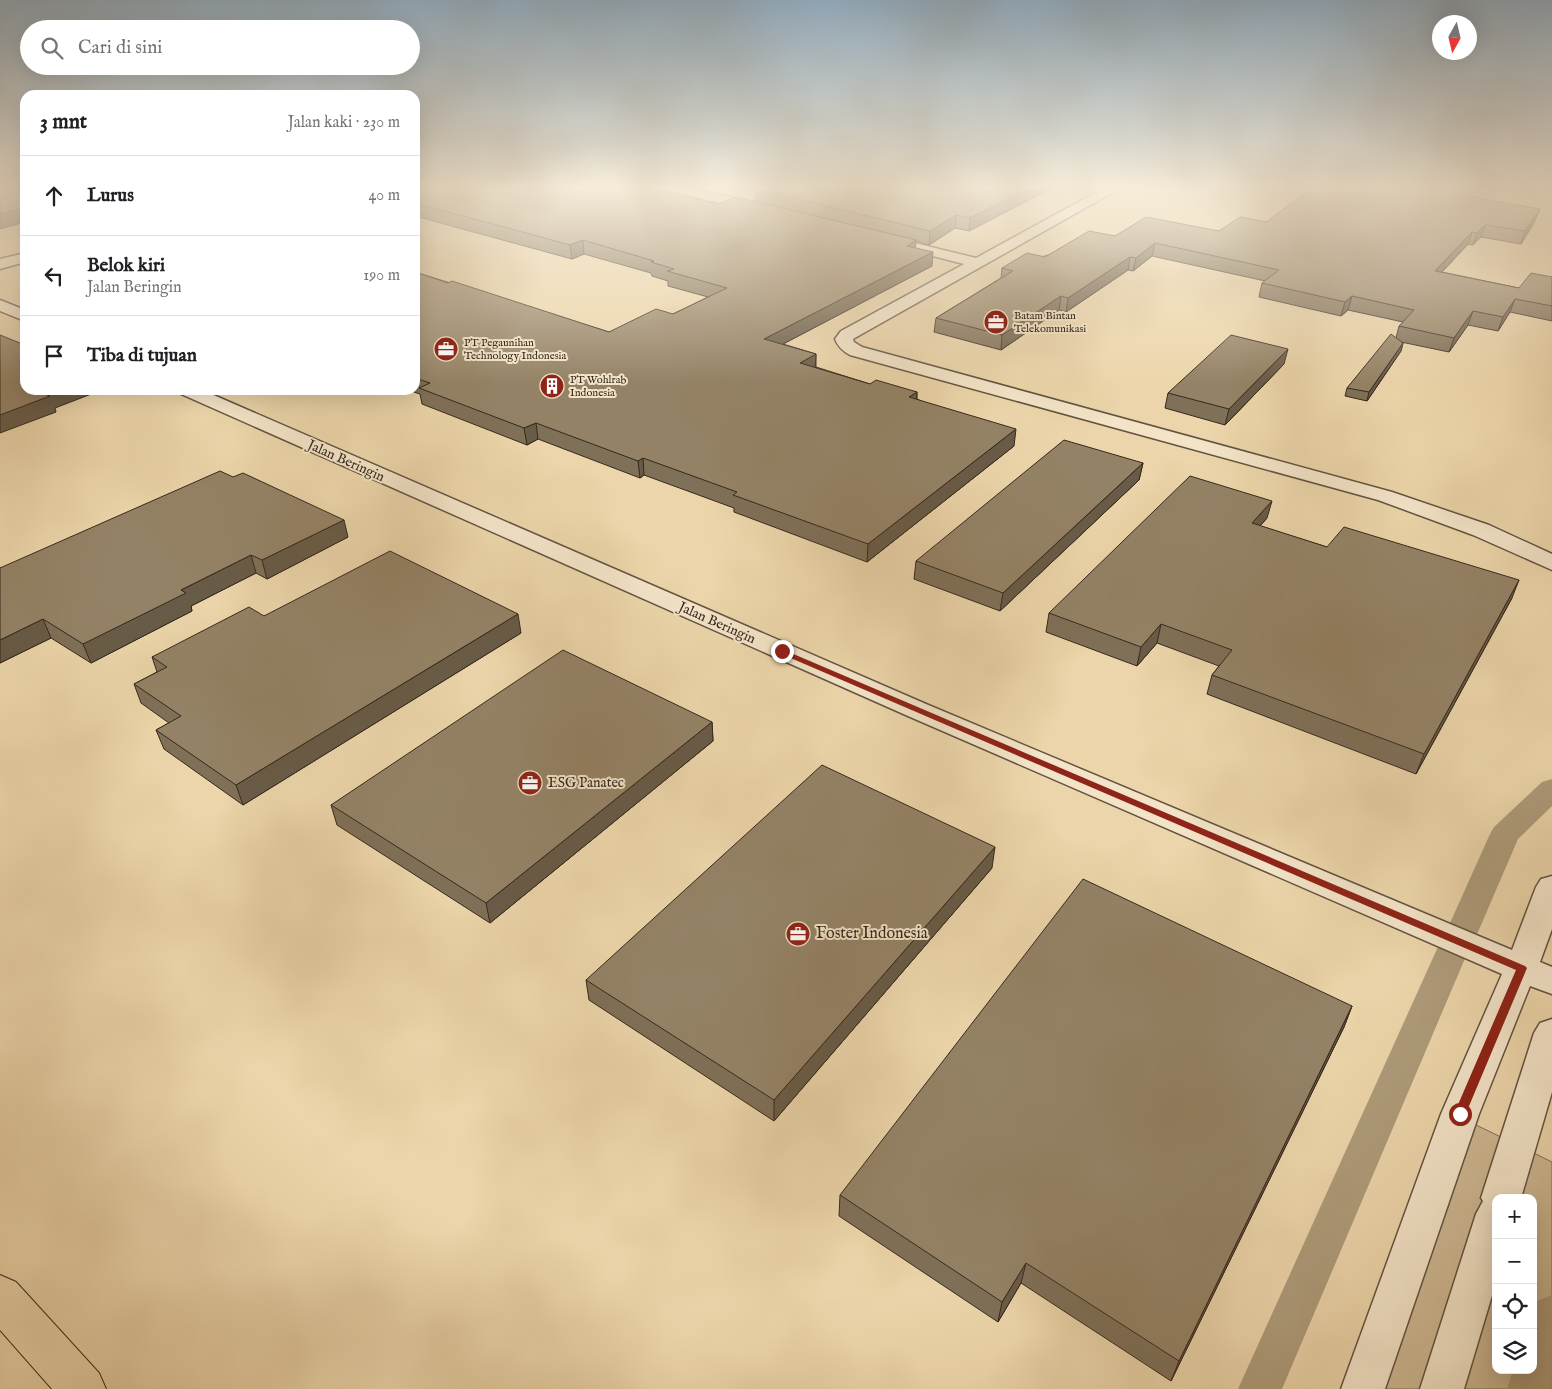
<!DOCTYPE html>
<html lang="id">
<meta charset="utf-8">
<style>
:root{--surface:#fff;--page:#f6f6f6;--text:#202124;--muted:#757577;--line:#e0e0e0}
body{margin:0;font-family:"IM FELL English",serif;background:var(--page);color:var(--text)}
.controls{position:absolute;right:15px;bottom:15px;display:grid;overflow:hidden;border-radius:10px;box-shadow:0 5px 20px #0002}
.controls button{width:45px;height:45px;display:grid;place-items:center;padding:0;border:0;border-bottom:1px solid var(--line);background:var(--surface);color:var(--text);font:25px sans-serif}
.compass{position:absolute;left:1432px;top:15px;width:45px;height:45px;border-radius:50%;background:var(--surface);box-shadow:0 5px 20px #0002;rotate:188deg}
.stop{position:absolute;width:15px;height:15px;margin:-11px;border:4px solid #8f2418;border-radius:50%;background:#fff}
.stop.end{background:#8f2418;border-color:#fff;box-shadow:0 1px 5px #0008}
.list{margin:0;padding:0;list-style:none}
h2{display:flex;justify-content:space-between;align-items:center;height:65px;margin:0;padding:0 20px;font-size:21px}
h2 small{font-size:16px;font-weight:400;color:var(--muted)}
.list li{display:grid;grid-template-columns:32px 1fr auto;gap:15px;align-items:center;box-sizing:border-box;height:80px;padding:0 20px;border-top:1px solid var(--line)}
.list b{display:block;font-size:19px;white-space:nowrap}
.list p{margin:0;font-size:16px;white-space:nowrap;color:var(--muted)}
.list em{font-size:16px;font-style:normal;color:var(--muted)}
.icon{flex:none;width:28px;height:28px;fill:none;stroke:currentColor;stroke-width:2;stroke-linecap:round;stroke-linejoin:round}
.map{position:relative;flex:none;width:1552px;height:1389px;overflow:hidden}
.search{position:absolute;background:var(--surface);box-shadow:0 5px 20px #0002;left:20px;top:20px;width:400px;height:55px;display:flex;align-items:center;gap:12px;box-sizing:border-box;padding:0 18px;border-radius:28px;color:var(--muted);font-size:19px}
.panel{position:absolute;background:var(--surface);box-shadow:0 5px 20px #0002;left:20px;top:90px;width:400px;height:305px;border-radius:15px}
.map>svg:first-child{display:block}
</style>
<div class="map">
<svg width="1552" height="1389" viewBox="0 0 1552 1389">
<rect width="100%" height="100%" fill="#ecd5aa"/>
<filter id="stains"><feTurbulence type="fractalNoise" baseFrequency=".004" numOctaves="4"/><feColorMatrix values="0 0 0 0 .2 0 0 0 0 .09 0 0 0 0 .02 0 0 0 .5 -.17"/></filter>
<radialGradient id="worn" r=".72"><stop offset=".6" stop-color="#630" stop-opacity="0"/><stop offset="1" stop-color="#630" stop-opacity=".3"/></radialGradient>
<path fill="#cdb892" stroke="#817058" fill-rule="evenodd" d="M1470 1122 1552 1162V1389H1376ZM1496 1198H1533V1370H1496Z"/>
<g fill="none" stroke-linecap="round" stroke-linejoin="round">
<path fill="#ae9b7a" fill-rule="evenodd" d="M1552 779V806L1518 839 1478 932 1473 941 1466 943 1469 949 1282 1389H1238L1437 949 1441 940 1449 938 1446 932 1490 834 1494 827 1542 782Z
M1552 1295 1551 1389H1507L1513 1370H1533V1310L1537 1301Z"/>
<defs>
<path id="minor" d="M672 189H695L766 206 768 209 761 213 674 192Z
M1102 189H1119L853 339 854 342 862 347 1392 492 1489 525 1552 554V570L1473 535 1378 500 850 355C843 351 838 347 835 339L841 331 964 264 877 242 875 239 877 236 882 235 976 258Z
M25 253V262L0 269V259Z
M0 300 25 310V321L0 311Z
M178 390H202L926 704 1512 950 1536 887 1541 879 1552 876V929L1540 962 1552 967V994L1530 986 1479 1114 1385 1389H1341L1441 1114 1502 974 908 716 181 394Z
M1552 1019V1092L1521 1198H1496V1282L1464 1389H1420L1476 1214 1483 1201 1481 1198 1534 1033 1540 1023Z"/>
<path id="primary" d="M0 1275 16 1282 99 1373 106 1389H52L0 1330Z"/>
</defs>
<use href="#minor" stroke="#635440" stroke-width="3"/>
<use href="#primary" stroke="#35291d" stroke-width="2"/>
<use href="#minor" fill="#f3e4c8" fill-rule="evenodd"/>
<use href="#primary" fill="#ecd5aa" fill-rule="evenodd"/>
</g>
<path fill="#7f7058" stroke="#35291d" d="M415 189 718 204 755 201V189H1050L969 231 955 228 929 245 916 241 915 248 932 266 783 344 816 354V367L870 384 917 392V399L1014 446 867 562 734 512V508L644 475 640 478 538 439 527 445 422 404 420 394 408 390H415V272L609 332 673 314 708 297 668 286V281L652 276 651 273 584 254 572 259 415 216Z
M1474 190 1472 196 1535 221 1521 244 1481 237 1473 245 1468 244 1442 272 1519 288 1552 277V321L1510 312 1498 331 1468 325 1449 352 1401 342 1403 343 1401 351 1367 401 1345 396 1347 388 1396 338 1399 326 1403 322 1348 310 1341 316 1259 297 1262 283 1265 281 1152 256 1133 271 1128 270 1066 312 1059 310 1001 350 934 332 936 318 1001 278 1002 268 1115 236 1219 231 1266 222Z
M1284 364 1225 425 1165 408 1168 393Z
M1143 463 1139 480 1000 611 914 579 916 561Z
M1267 518 1260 526 1327 547 1512 598 1416 774 1207 694 1212 675 1219 666 1157 643 1137 666 1046 632 1049 613Z
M348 537 267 579 256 573 191 606 192 611 91 663 51 638 0 663V568Z
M264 616 521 633 243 805 164 749 156 730 169 723 141 703 134 684 157 672 152 657Z
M712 722 713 741 490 923 337 825 331 805Z
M992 868 774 1121 589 1000 586 980Z
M1352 1006 1344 1027 1171 1381 1021 1283 998 1322 839 1216 840 1195Z"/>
<path fill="#685b47" stroke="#35291d" d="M1027 189H1050L969 231 970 218Z
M1474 190 1470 201 1467 196Z
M25 208V222L0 229V214Z
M1540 209 1535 221 1521 244 1525 231Z
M956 215 955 228 929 245 930 231Z
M1485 225 1481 237 1473 245 1477 233Z
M1472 232 1468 244 1431 284 1435 271Z
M583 240 584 254 572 259 570 245Z
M916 240 915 254 907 246Z
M1155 243 1152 256 1133 271 1136 258Z
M933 252 932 266 764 354V339Z
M1130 257 1128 270 1066 312 1068 298Z
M1061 296 1059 310 1001 350 1002 335Z
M1352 296 1348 310 1341 316 1345 302Z
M1515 299 1510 312 1498 331 1503 317Z
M1473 311 1468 325 1449 352 1454 338Z
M1403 343 1401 351 1367 401 1369 392Z
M1288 349 1284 364 1225 425 1229 409Z
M816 354 815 370 800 363Z
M54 390H99V391L55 408 56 412 0 433V415L44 394Z
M917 392 916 408 909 397Z
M536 423 538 439 527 445 524 428Z
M1016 429 1014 446 867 562 868 544Z
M643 458 644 475 640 478 638 461Z
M1143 463 1139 480 1000 611 1003 593Z
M1272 501 1267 518 1247 541 1252 523Z
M344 520 348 537 267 579 262 560Z
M251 555 256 573 191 606 192 611 91 663 83 644 181 590Z
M1519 580 1512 598 1416 774 1424 754Z
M518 614 521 633 243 805 236 785Z
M43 619 51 638 0 663V640Z
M1161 624 1157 643 1137 666 1141 647Z
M712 722 713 741 490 923 486 903Z
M995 847 992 868 774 1121V1100Z
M1352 1006 1344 1027 1171 1381 1179 1361Z
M1026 1263 1021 1283 998 1322 1002 1302Z"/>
<path fill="#948266" stroke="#35291d" d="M0 189H25V208L0 214Z
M415 189H656L718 204 736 197 916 240 907 246 933 252 764 339 816 354 800 363 870 384 876 380 917 392 909 397 1016 429 868 544 733 495 737 492 643 458 638 461 536 423 524 428 419 388 430 383 415 378V272L448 283 452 281 609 332 656 309 673 314 727 288 667 271 674 269 651 262 654 261 583 240 570 245 415 203Z
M755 189H1027L970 218 956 215 930 231Z
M1310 189H1471L1474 190 1467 196 1540 209 1525 231 1485 225 1477 233 1472 232 1435 271 1519 288 1531 273 1552 277V306L1515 299 1503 317 1473 311 1454 338 1399 326 1414 310 1352 296 1345 302 1262 283 1279 270 1155 243 1136 258 1130 257 1068 298 1061 296 1002 335 936 318 1013 271 1002 268 1027 253 1045 257 1089 231 1115 236 1146 217 1219 231 1240 217 1266 222Z
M1391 334 1403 343 1369 392 1347 388Z
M0 335 25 345V390H54L44 394 50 396 0 415Z
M1231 335 1288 349 1229 409 1168 393Z
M1064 440 1143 463 1003 593 916 561Z
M220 471 233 477 243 473 344 520 262 560 251 555 181 590 186 593 83 644 43 619 0 640V568Z
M1190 476 1272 501 1252 523 1327 547 1344 527 1519 580 1424 754 1212 675 1232 650 1161 624 1141 647 1049 613Z
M390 551 518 614 236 785 156 730 181 716 134 684 167 667 152 657 249 607 264 616Z
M563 650 712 722 486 903 331 805Z
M822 765 995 847 774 1100 586 980Z
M1083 879 1352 1006 1179 1361 1026 1263 1002 1302 840 1195Z"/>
<linearGradient id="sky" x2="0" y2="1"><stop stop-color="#91aabc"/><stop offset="0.49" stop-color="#f6ecd9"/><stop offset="1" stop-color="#f6ecd9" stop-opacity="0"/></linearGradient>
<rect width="1552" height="383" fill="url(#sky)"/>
<path fill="#8f2418" d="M779 650H784L1525 966 1527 968 1464 1118H1455L1454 1114 1516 970 779 653Z"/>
<defs>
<symbol id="office-disc" viewBox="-11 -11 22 22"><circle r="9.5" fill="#8f2418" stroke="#f3e4c8"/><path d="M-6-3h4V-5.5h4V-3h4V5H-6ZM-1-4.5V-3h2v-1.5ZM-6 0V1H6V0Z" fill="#fff"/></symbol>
<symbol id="building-disc" viewBox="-11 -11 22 22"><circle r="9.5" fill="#8f2418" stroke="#f3e4c8"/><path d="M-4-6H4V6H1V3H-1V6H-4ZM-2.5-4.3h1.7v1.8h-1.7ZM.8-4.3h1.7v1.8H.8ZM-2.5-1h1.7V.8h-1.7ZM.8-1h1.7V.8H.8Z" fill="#fff"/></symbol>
</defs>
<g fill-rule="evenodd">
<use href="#office-disc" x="982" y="308" width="28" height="28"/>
<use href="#office-disc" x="432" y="335" width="28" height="28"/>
<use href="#building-disc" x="538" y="372" width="28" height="28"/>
<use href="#office-disc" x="516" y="769" width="28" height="28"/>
<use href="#office-disc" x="784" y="920" width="28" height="28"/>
</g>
<g text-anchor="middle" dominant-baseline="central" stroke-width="4" stroke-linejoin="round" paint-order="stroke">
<g font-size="11" fill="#35291d" stroke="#f3e4c8" text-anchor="start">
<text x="1014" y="316">Batam Bintan<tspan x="1014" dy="13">Telekomunikasi</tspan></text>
<text x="464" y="343">PT Pegaunihan<tspan x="464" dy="13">Technology Indonesia</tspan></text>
<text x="570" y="380">PT Wohlrab<tspan x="570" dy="13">Indonesia</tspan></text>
</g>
<g font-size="14" fill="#35291d" stroke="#f3e4c8">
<text transform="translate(346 461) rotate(24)">Jalan Beringin</text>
<text transform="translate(717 623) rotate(24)">Jalan Beringin</text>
</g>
<g font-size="14" fill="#35291d" stroke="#f3e4c8" text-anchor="start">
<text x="548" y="783">ESG Panatec</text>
</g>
<g font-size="16" fill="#35291d" stroke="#f3e4c8" text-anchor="start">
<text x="816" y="934">Foster Indonesia</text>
</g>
</g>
<rect width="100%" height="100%" filter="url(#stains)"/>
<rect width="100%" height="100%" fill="url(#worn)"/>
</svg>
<div class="controls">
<button>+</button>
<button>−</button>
<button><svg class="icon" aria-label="locate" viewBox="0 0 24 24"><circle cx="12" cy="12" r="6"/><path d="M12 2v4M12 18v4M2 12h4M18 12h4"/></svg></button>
<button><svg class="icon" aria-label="layers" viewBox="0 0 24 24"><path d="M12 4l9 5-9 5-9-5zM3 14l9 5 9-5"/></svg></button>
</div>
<svg class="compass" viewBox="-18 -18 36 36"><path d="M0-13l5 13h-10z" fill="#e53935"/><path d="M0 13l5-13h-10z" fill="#757577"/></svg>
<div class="stop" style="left:1460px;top:1114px"></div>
<div class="stop end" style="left:782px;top:651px"></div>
<div class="search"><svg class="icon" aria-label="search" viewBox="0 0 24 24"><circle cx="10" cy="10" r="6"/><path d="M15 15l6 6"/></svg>Cari di sini</div>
<section class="panel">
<h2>3 mnt<small>Jalan kaki · 230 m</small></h2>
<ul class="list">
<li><svg class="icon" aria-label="ahead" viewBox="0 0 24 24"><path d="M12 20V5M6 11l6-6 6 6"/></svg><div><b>Lurus</b></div><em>40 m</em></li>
<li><svg class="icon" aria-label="left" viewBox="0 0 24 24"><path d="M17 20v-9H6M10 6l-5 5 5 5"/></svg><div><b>Belok kiri</b><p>Jalan Beringin</p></div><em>190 m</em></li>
<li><svg class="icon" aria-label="arrive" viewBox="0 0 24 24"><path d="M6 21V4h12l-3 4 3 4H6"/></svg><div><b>Tiba di tujuan</b></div></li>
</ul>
</section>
</div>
